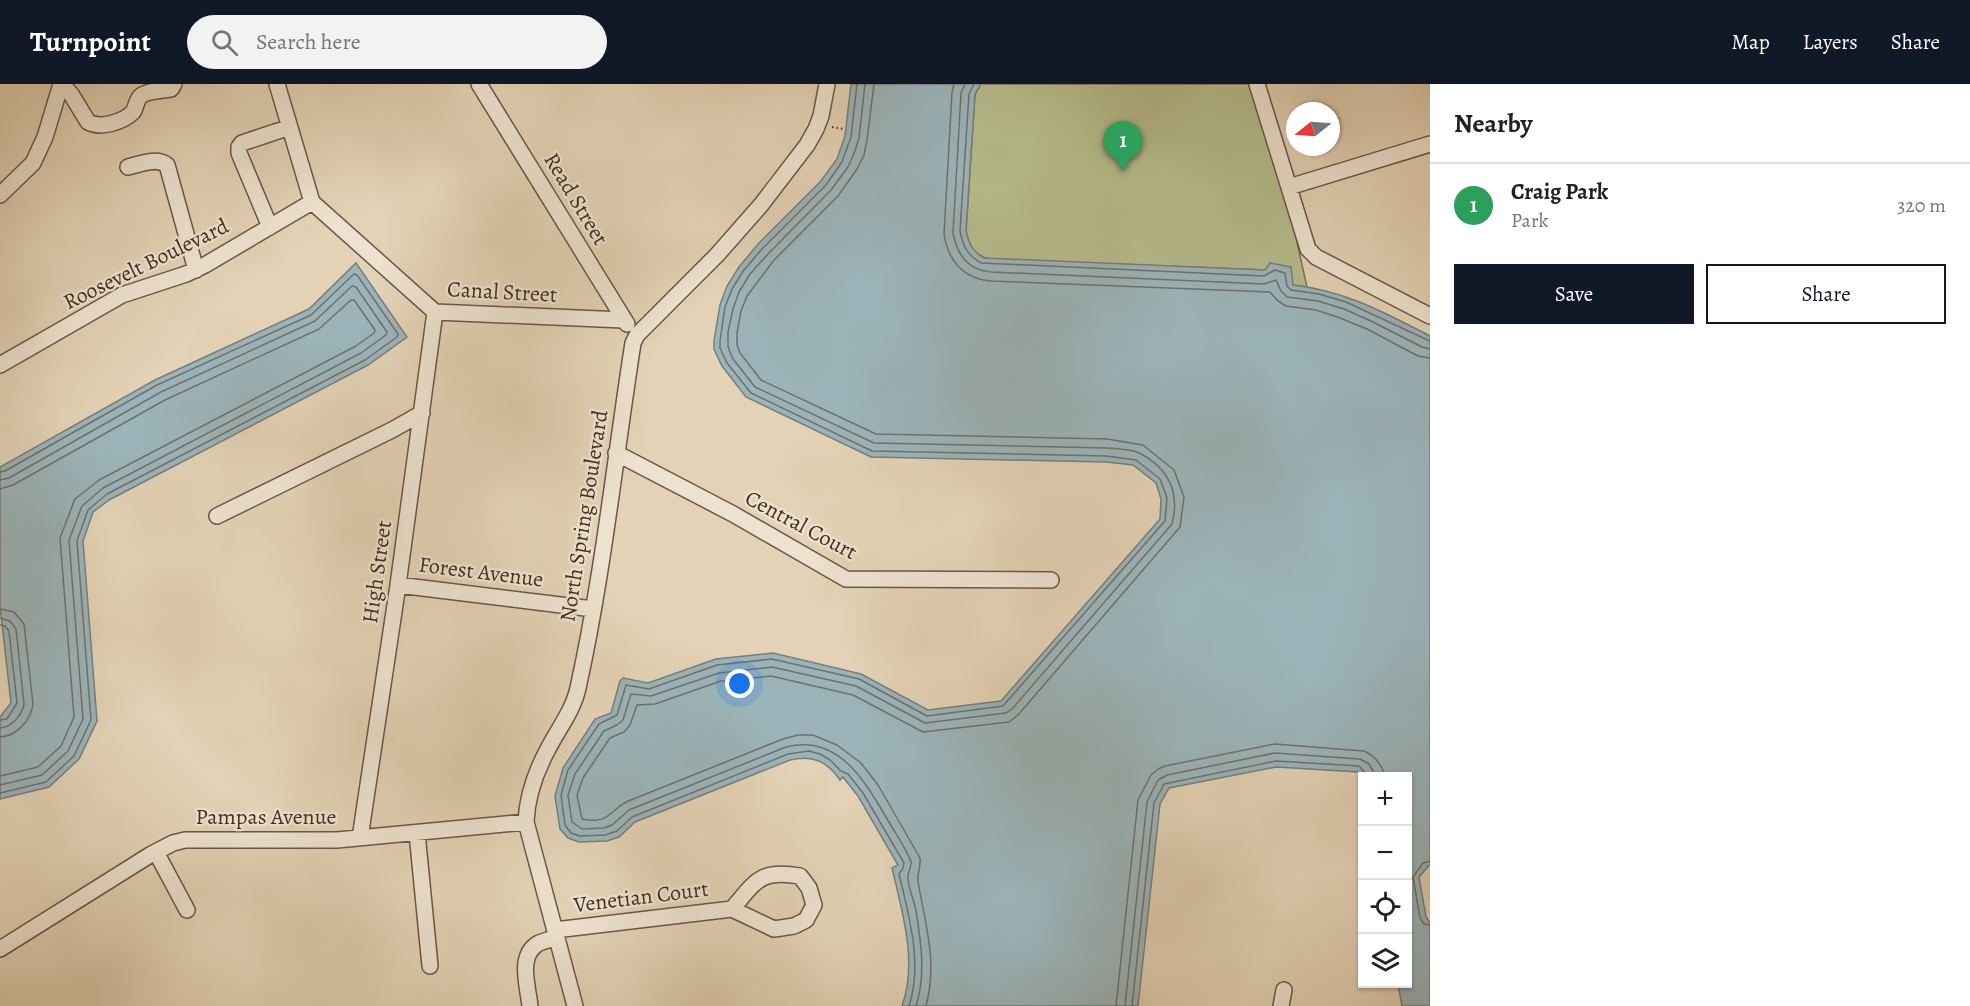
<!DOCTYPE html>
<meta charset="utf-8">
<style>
:root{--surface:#fff;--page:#f2f2f2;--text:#202124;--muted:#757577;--line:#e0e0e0;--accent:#111827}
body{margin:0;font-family:Alegreya,serif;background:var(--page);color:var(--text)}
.controls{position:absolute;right:18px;bottom:18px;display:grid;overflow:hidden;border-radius:0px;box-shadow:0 2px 4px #0004}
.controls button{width:54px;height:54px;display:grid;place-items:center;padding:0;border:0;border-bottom:2px solid var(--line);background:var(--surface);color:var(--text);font:30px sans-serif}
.compass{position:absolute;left:1286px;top:18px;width:54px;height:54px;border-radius:50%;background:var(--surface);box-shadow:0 2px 4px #0004;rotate:253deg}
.you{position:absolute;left:740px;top:600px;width:21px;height:21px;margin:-15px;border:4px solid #fff;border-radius:50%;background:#1a73e8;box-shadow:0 0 0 9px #1a73e833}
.badge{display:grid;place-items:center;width:39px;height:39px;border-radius:50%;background:var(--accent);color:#fff;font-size:20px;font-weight:700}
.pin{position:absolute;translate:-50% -50px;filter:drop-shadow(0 2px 3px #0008)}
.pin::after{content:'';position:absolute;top:32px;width:21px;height:18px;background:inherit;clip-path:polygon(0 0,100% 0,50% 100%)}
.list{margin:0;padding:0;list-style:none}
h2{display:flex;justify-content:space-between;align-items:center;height:78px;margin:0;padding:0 24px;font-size:26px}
h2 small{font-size:20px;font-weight:400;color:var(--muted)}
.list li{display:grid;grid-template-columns:39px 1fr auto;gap:18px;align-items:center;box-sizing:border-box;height:84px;padding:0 24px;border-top:2px solid var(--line)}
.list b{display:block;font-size:22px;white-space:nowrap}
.list p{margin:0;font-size:20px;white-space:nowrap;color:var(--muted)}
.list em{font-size:20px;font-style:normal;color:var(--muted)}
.actions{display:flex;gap:12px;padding:18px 24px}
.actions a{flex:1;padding:14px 0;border:2px solid var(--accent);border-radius:0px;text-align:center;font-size:21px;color:var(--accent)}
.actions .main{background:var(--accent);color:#fff}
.icon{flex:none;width:33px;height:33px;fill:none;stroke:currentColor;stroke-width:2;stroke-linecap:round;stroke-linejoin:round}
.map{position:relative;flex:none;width:1430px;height:922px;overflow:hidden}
header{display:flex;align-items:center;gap:36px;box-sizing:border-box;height:84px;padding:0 30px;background:var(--accent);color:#fff}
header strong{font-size:28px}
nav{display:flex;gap:33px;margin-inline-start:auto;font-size:21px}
.search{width:420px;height:54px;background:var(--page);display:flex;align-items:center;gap:15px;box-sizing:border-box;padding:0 21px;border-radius:33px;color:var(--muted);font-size:22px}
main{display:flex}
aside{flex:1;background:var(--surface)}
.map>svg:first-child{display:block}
</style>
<header>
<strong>Turnpoint</strong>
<div class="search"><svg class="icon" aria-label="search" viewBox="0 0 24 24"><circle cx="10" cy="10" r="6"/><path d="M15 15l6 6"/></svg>Search here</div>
<nav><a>Map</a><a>Layers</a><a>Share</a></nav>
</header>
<main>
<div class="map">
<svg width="1430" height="922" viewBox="0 0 1430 922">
<rect width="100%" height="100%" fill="#e3d2b5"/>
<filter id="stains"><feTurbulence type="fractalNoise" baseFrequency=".00333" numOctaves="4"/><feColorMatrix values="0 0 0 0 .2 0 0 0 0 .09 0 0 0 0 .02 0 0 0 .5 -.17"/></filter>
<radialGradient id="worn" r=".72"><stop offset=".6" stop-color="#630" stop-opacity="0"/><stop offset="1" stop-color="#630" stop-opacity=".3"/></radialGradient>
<path fill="#b5bb8c" stroke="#7c7457" stroke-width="1.5" d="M981 0H1249L1294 145 1307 203 1293 201 1270 179 1266 186 991 175C975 173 969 162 966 147L975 10Z"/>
<path fill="#9bb4b9" stroke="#787e7d" stroke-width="1.5" d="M851 0H981L975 10 966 147C969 160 972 167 984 174L1265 186 1270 179 1291 183 1293 201C1346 207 1383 228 1430 252V780L1419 793 1426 833 1430 839V922H1402L1398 900H1408V692H1362V694L1358 688 1276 683 1169 704 1160 720 1138 922H902C918 878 902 827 892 784L898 781 858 712 843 693 840 696C827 677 813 671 790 676L635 738 619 753 607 757 579 758 568 754 560 745 555 712 563 684 595 635 611 629 620 597 623 594 648 599 716 575 773 569 861 590 928 626 1001 617 1160 435 1161 415 1156 399 1133 381 1106 378 871 373 746 313 722 282 714 265V257L720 221 727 202 739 183 758 160 821 97 837 75 845 52Z
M356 179 407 253 368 281 109 416 93 428 83 457 97 637 79 675 49 703 0 715V633L11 619 0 522V383L155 296 309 225Z"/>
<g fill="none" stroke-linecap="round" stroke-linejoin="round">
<path stroke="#70706e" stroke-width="1.5" d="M857 0 851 53 842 78 826 101 762 165 744 186 732 205 725 223 720 257V264L727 279 751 309 872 367 1106 372 1136 376 1160 395 1167 414 1165 437 1003 622 927 632 859 595 772 575 717 581 649 605 626 601 617 631 599 640 568 686 561 711 565 741 571 749 580 752 605 751 617 747 632 733 788 670 809 667 820 670 830 676 841 687 848 690 863 709 904 779 903 784 899 790C909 832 923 880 909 922
M865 0 859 54 855 67 848 83 831 106 768 170 750 190 739 208 733 225 728 248V263L733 275 755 303 874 359 1107 364C1116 365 1131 365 1139 369 1169 384 1180 409 1172 440L1012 625 1006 629 925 639 856 602 772 583 719 589 651 612 631 610 623 636 617 641 604 647 575 690 568 711 572 738 582 745 604 744 612 741 629 726 786 663C837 650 863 694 886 733 894 747 904 761 911 777 912 784 907 788 908 795 909 806 914 816 916 827 921 858 926 892 916 922
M874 0 867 56 864 71 857 85 838 112 774 176 747 212 741 227 737 249V261L740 269 761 296 876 350 1107 355 1143 361 1174 386 1184 413 1180 443 1018 631 1009 638 923 648 853 611 771 592 721 597 655 620 637 621 630 641 624 648 610 654 583 694 577 711 582 735C609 740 607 729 626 718L783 655 798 651H813L837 661 861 679 878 701 920 774C921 783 917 789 918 797 925 841 938 876 926 922
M954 0 952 8 944 150C948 176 963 195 991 197L1270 208 1278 217 1286 222 1316 226 1340 234 1367 245 1418 272 1430 274
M965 0 961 9 953 149C957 171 968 186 991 188L1264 200 1276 196 1281 207 1287 213 1318 217 1344 225 1371 237 1422 263 1430 265
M974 0 969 10 960 147C963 162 967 171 981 179L1264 192 1275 186 1285 189 1287 202 1291 206 1319 210 1346 218 1430 257
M0 388 5 387 157 301 311 231 354 190 357 191 398 250 397 253 365 276 107 410 88 426 77 457 91 636 74 672 46 698 0 709
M0 396 9 394 161 308 315 237 352 202 356 203 387 248 386 251 361 269 103 404 82 422 69 456 83 635 68 667 42 691 0 701
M0 405 13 401 165 316 319 245 351 216H354L375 246 374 249 356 262 99 396 75 415 60 454 74 633 61 662 38 683 0 692
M0 525 14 528 24 540 33 620C31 636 17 652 0 653
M0 534 10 537 16 545 24 620C22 631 12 643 0 644
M0 541 5 542 9 547 17 619 7 635 0 636
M1430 777 1423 779 1413 793 1420 834 1424 840 1430 841
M1116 922 1138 716 1151 691 1158 685 1165 682 1275 660 1364 667C1375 672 1382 681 1385 692
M1125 922 1147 718 1158 696 1167 691 1275 669 1360 675 1369 680 1376 692
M1132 922 1154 719 1164 700 1276 677 1359 682 1368 692"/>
<defs>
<path id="minor" d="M62 0 71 10 88 38C101 45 123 38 133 28 137 22 136 15 142 11 151 6 161 7 171 5L174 0
M277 0 312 118
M479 0 627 240
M1257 0 1308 165 1316 173 1430 232
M128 83C140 80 157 73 167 81L196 186
M1289 103 1430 60
M0 111 33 79 45 53 61 0
M312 118 435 228 623 236
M270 143 239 69V63L242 59 290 43
M0 281 122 211 186 190 205 181 312 118
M616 369 733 430 846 495 1051 496
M217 432 392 346 422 329
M398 501 593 525
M417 749 430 882
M360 754 398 501 435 228
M156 768 187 826
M555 846 732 825 774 845 794 842 806 836 814 821 809 804 800 792C760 785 756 797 732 825
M0 865 150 771 173 759 185 756H337L526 738
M530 922C528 902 517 871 539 859 544 857 551 855 557 854
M575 922 526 738C527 712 535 689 548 665 558 645 573 627 578 604 603 491 615 374 633 259L637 251 717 171 761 121 807 61 816 45 821 32 827 0
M1281 922 1284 906"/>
</defs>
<use href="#minor" stroke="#6c5647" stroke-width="18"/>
<path stroke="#442d22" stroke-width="2" stroke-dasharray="1.5 3" stroke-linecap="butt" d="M832 43 844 45"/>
<use href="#minor" stroke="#ede2cf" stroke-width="15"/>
</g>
<g text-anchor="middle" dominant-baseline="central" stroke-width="4.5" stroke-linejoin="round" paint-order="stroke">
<g font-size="22" fill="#442d22" stroke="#ede2cf">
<text transform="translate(576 115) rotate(59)">Read Street</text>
<text transform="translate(146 180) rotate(-26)">Roosevelt Boulevard</text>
<text transform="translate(502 208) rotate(3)">Canal Street</text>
<text transform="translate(584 432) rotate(-81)">North Spring Boulevard</text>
<text transform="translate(801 441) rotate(28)">Central Court</text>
<text transform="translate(377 488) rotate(-82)">High Street</text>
<text transform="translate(481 488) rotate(7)">Forest Avenue</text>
<text x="266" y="733">Pampas Avenue</text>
<text transform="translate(641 813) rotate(-7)">Venetian Court</text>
</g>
</g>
<rect width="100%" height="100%" filter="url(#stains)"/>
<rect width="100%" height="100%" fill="url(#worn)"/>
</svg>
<div class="controls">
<button>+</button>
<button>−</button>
<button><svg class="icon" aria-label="locate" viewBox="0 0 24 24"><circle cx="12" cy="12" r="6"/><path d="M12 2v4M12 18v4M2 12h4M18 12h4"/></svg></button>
<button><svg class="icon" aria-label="layers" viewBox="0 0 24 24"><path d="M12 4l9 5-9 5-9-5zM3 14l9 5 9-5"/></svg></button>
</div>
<svg class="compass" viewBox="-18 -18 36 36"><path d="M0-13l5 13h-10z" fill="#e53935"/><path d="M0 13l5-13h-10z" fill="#757577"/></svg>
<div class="you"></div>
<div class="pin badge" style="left:1123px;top:87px;background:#2e9e5b">1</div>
</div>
<aside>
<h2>Nearby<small></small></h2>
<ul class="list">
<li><span class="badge" style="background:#2e9e5b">1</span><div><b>Craig Park</b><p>Park</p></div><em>320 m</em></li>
</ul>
<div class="actions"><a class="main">Save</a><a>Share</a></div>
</aside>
</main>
